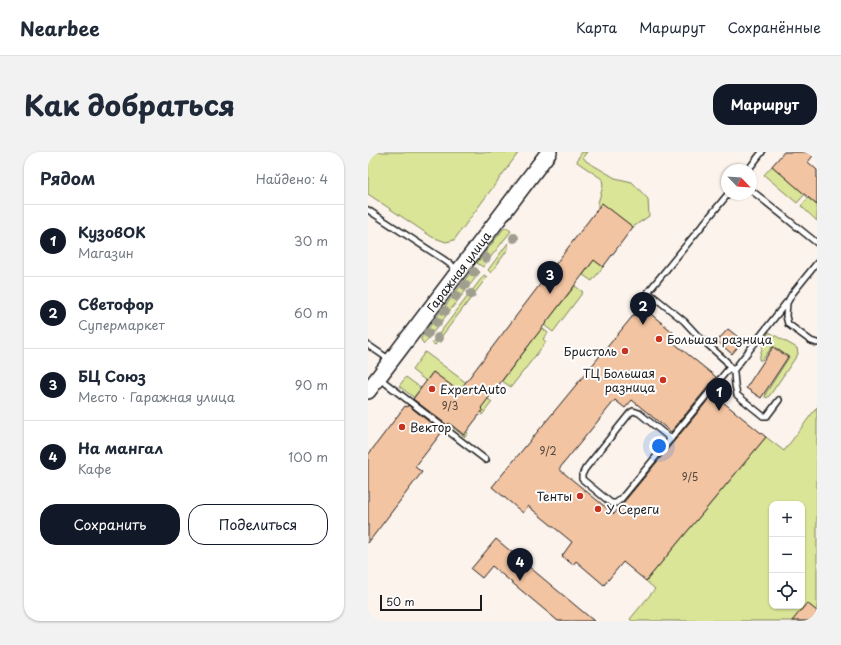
<!DOCTYPE html>
<html lang="ru">
<meta charset="utf-8">
<style>
:root{--surface:#fff;--page:#f2f2f3;--text:#1f2937;--muted:#747a83;--line:#e0e1e3;--accent:#111827}
body{margin:0;font-family:"Playpen Sans",sans-serif;background:var(--page);color:var(--text)}
.controls{position:absolute;right:12px;bottom:12px;display:grid;overflow:hidden;border-radius:8px;box-shadow:0 1px 3px #0004}
.controls button{width:36px;height:36px;display:grid;place-items:center;padding:0;border:0;border-bottom:1px solid var(--line);background:var(--surface);color:var(--text);font:20px sans-serif}
.compass{position:absolute;left:353px;top:12px;width:36px;height:36px;border-radius:50%;background:var(--surface);box-shadow:0 1px 3px #0004;rotate:115deg}
.scale{position:absolute;left:12px;bottom:10px;width:102px;box-sizing:border-box;padding-left:4px;border:2px solid #1c1c1c;border-top:0;font-size:11px;line-height:14px;white-space:nowrap;color:#1c1c1c;-webkit-text-stroke:3px #fff;paint-order:stroke}
.you{position:absolute;left:291px;top:294px;width:14px;height:14px;margin:-10px;border:3px solid #fff;border-radius:50%;background:#1a73e8;box-shadow:0 0 0 6px #1a73e833}
.badge{display:grid;place-items:center;width:26px;height:26px;border-radius:50%;background:var(--accent);color:#fff;font-size:13px;font-weight:700}
.pin{position:absolute;translate:-50% -33px;filter:drop-shadow(0 1px 2px #0008)}
.pin::after{content:'';position:absolute;top:21px;width:14px;height:12px;background:inherit;clip-path:polygon(0 0,100% 0,50% 100%)}
.list{margin:0;padding:0;list-style:none}
h2{display:flex;justify-content:space-between;align-items:center;height:52px;margin:0;padding:0 16px;font-size:17px}
h2 small{font-size:13px;font-weight:400;color:var(--muted)}
.list li{display:grid;grid-template-columns:26px 1fr auto;gap:12px;align-items:center;box-sizing:border-box;height:72px;padding:0 16px;border-top:1px solid var(--line)}
.list b{display:block;font-size:15px;white-space:nowrap}
.list p{margin:0;font-size:13px;white-space:nowrap;color:var(--muted)}
.list em{font-size:13px;font-style:normal;color:var(--muted)}
.actions{display:flex;gap:8px;padding:12px 16px}
.actions a{flex:1;padding:9px 0;border:1px solid var(--accent);border-radius:16px;text-align:center;font-size:14px;color:var(--accent)}
.actions .main{background:var(--accent);color:#fff}
.icon{flex:none;width:22px;height:22px;fill:none;stroke:currentColor;stroke-width:2;stroke-linecap:round;stroke-linejoin:round}
.map{position:relative;flex:none;width:449px;height:469px;overflow:hidden;border-radius:16px}
header{display:flex;align-items:center;gap:24px;box-sizing:border-box;height:56px;padding:0 20px;background:var(--surface);border-bottom:1px solid var(--line)}
header strong{font-size:19px}
nav{display:flex;gap:22px;margin-inline-start:auto;font-size:14px}
.intro{display:flex;align-items:center;justify-content:space-between;box-sizing:border-box;height:96px;padding:0 24px}
h1{margin:0;font-size:28px}
.button{padding:10px 18px;border-radius:16px;background:var(--accent);color:#fff;font-size:14px;font-weight:700}
main{display:flex;gap:24px;padding:0 24px}
aside{flex:1;background:var(--surface);border-radius:16px;box-shadow:0 1px 3px #0004}
.map>svg:first-child{display:block}
</style>
<header>
<strong>Nearbee</strong>
<nav><a>Карта</a><a>Маршрут</a><a>Сохранённые</a></nav>
</header>
<div class="intro"><h1>Как добраться</h1><a class="button">Маршрут</a></div>
<main>
<aside>
<h2>Рядом<small>Найдено: 4</small></h2>
<ul class="list">
<li><span class="badge">1</span><div><b>КузовОК</b><p>Магазин</p></div><em>30 m</em></li>
<li><span class="badge">2</span><div><b>Светофор</b><p>Супермаркет</p></div><em>60 m</em></li>
<li><span class="badge">3</span><div><b>БЦ Союз</b><p>Место · Гаражная улица</p></div><em>90 m</em></li>
<li><span class="badge">4</span><div><b>На мангал</b><p>Кафе</p></div><em>100 m</em></li>
</ul>
<div class="actions"><a class="main">Сохранить</a><a>Поделиться</a></div>
</aside>
<div class="map">
<svg width="449" height="469" viewBox="0 0 449 469">
<rect width="100%" height="100%" fill="#fcf3ec"/>
<filter id="ink" filterUnits="userSpaceOnUse"><feTurbulence type="fractalNoise" baseFrequency=".025" numOctaves="2"/><feDisplacementMap in="SourceGraphic" scale="8" xChannelSelector="R" yChannelSelector="G"/><feConvolveMatrix kernelMatrix="1 2 1 2 8 2 1 2 1" color-interpolation-filters="sRGB"/></filter>
<g filter="url(#ink)">
<path fill="#dae597" stroke="#7b805a" fill-rule="evenodd" d="M0 0H151L86 88 78 90 64 85 0 42Z
M214 0H219L215 5 218 9 247 26 264 30 280 47 281 64 265 75 234 52 230 57V51L235 34 234 27 209 10 210 6Z
M404 14 437 42 429 51 396 23Z
M440 46 449 53V69L433 54Z
M136 76H139L143 79 115 115 109 111Z
M140 91V97L123 121 120 118Z
M226 108 235 115 224 129 215 123Z
M106 116 112 120 56 192 53 188V186Z
M116 123 119 125 67 193 64 191Z
M207 134 215 140 185 180 176 173Z
M174 176 180 181 175 187 178 190 143 235 134 229Z
M401 180 429 196 430 202 402 243 399 246 397 245 398 241 421 205 405 194 401 199 394 208H391C393 199 396 188 401 180Z
M57 200 124 250 114 263 112 261 115 258 65 220 58 229 44 218Z
M38 225 53 236 46 245 95 283 98 279 100 281 97 285 31 234Z
M449 255V469H264L262 467 287 437 278 429 398 285 416 299ZM404 352H434V454H404Z"/>
<path fill="#f2c4a2" stroke="#1c1c1c" d="M416 0H448L440 10 449 18V53L404 14Z
M234 51 265 75 235 115 226 108 113 256 115 258 96 283 81 271 79 273 45 247 65 220 91 239Z
M273 154 306 181 301 187 348 225 303 280 264 248 257 256 247 248 191 317 246 362 345 242 398 285 278 429 255 410 236 433 208 409 205 413 194 404 204 390 160 354 155 361 124 335Z
M360 177 375 189 364 202 349 189Z
M405 195 420 205 393 246 378 236Z
M40 253 74 280 47 315 54 320 0 391V303L37 254 39 255Z
M128 387 165 418 226 469H190L124 414 114 426 103 417Z
M439 451 449 459V469H424Z"/>
<g fill="none" stroke-linecap="round" stroke-linejoin="round">
<defs>
<path id="lane" d="M380 18 394 0
M383 38 449 91
M360 42 280 140 316 169 329 183 358 209 366 221 367 233 369 243 395 264H399L411 248
M0 58 75 107 90 118
M449 111 424 142 419 151 418 164 420 172 443 189 449 191
M0 193 22 208
M365 219 418 151
M11 226 118 308
M303 287 271 261 265 259 262 261 217 317 214 323V327L243 351H248L253 347 362 215"/>
<g id="secondary">
<path id="s1" d="M0 239 181 0"/>
</g>
</defs>
<use href="#lane" stroke="#1c1c1c" stroke-width="8"/>
<use href="#secondary" stroke="#1c1c1c" stroke-width="18"/>
<use href="#lane" stroke="#fff" stroke-width="5"/>
<use href="#secondary" stroke="#fff" stroke-width="15"/>
</g>
<g fill="#a09e8e">
<circle cx="146" cy="86" r="5"/>
<circle cx="118" cy="106" r="5"/>
<circle cx="106" cy="120" r="5"/>
<circle cx="97" cy="133" r="5"/>
<circle cx="103" cy="142" r="5"/>
<circle cx="88" cy="144" r="5"/>
<circle cx="77" cy="159" r="5"/>
<circle cx="69" cy="170" r="5"/>
<circle cx="60" cy="181" r="5"/>
<circle cx="70" cy="186" r="5"/>
</g>
</g>
<g fill="#c8321e" stroke="#fff" stroke-width="1.5">
<circle cx="291" cy="187" r="4"/>
<circle cx="257" cy="199" r="4"/>
<circle cx="295" cy="228" r="4"/>
<circle cx="64" cy="237" r="4"/>
<circle cx="34" cy="275" r="4"/>
<circle cx="212" cy="344" r="4"/>
<circle cx="230" cy="357" r="4"/>
</g>
<g text-anchor="middle" dominant-baseline="central" stroke-width="4" stroke-linejoin="round" paint-order="stroke">
<g font-size="10" fill="#52463e">
<text x="82" y="253">9/3</text>
<text x="180" y="298">9/2</text>
<text x="322" y="324">9/5</text>
</g>
<g font-size="12" fill="#1c1c1c" stroke="#fff">
<text stroke="none"><textPath href="#s1" startOffset="150">Гаражная улица</textPath></text>
</g>
<g font-size="12" fill="#1c1c1c" stroke="#fff" text-anchor="start">
<text x="299" y="187">Большая разница</text>
<text x="249" y="199" text-anchor="end">Бристоль</text>
<text x="287" y="221" text-anchor="end">ТЦ Большая<tspan x="287" dy="14">разница</tspan></text>
<text x="72" y="237">ExpertAuto</text>
<text x="42" y="275">Вектор</text>
<text x="204" y="344" text-anchor="end">Тенты</text>
<text x="238" y="357">У Сереги</text>
</g>
</g>
</svg>
<div class="controls">
<button>+</button>
<button>−</button>
<button><svg class="icon" aria-label="locate" viewBox="0 0 24 24"><circle cx="12" cy="12" r="6"/><path d="M12 2v4M12 18v4M2 12h4M18 12h4"/></svg></button>
</div>
<svg class="compass" viewBox="-18 -18 36 36"><path d="M0-13l5 13h-10z" fill="#e53935"/><path d="M0 13l5-13h-10z" fill="#747a83"/></svg>
<div class="scale">50 m</div>
<div class="you"></div>
<div class="pin badge" style="left:351px;top:259px">1</div>
<div class="pin badge" style="left:275px;top:173px">2</div>
<div class="pin badge" style="left:182px;top:142px">3</div>
<div class="pin badge" style="left:152px;top:429px">4</div>
</div>
</main>
